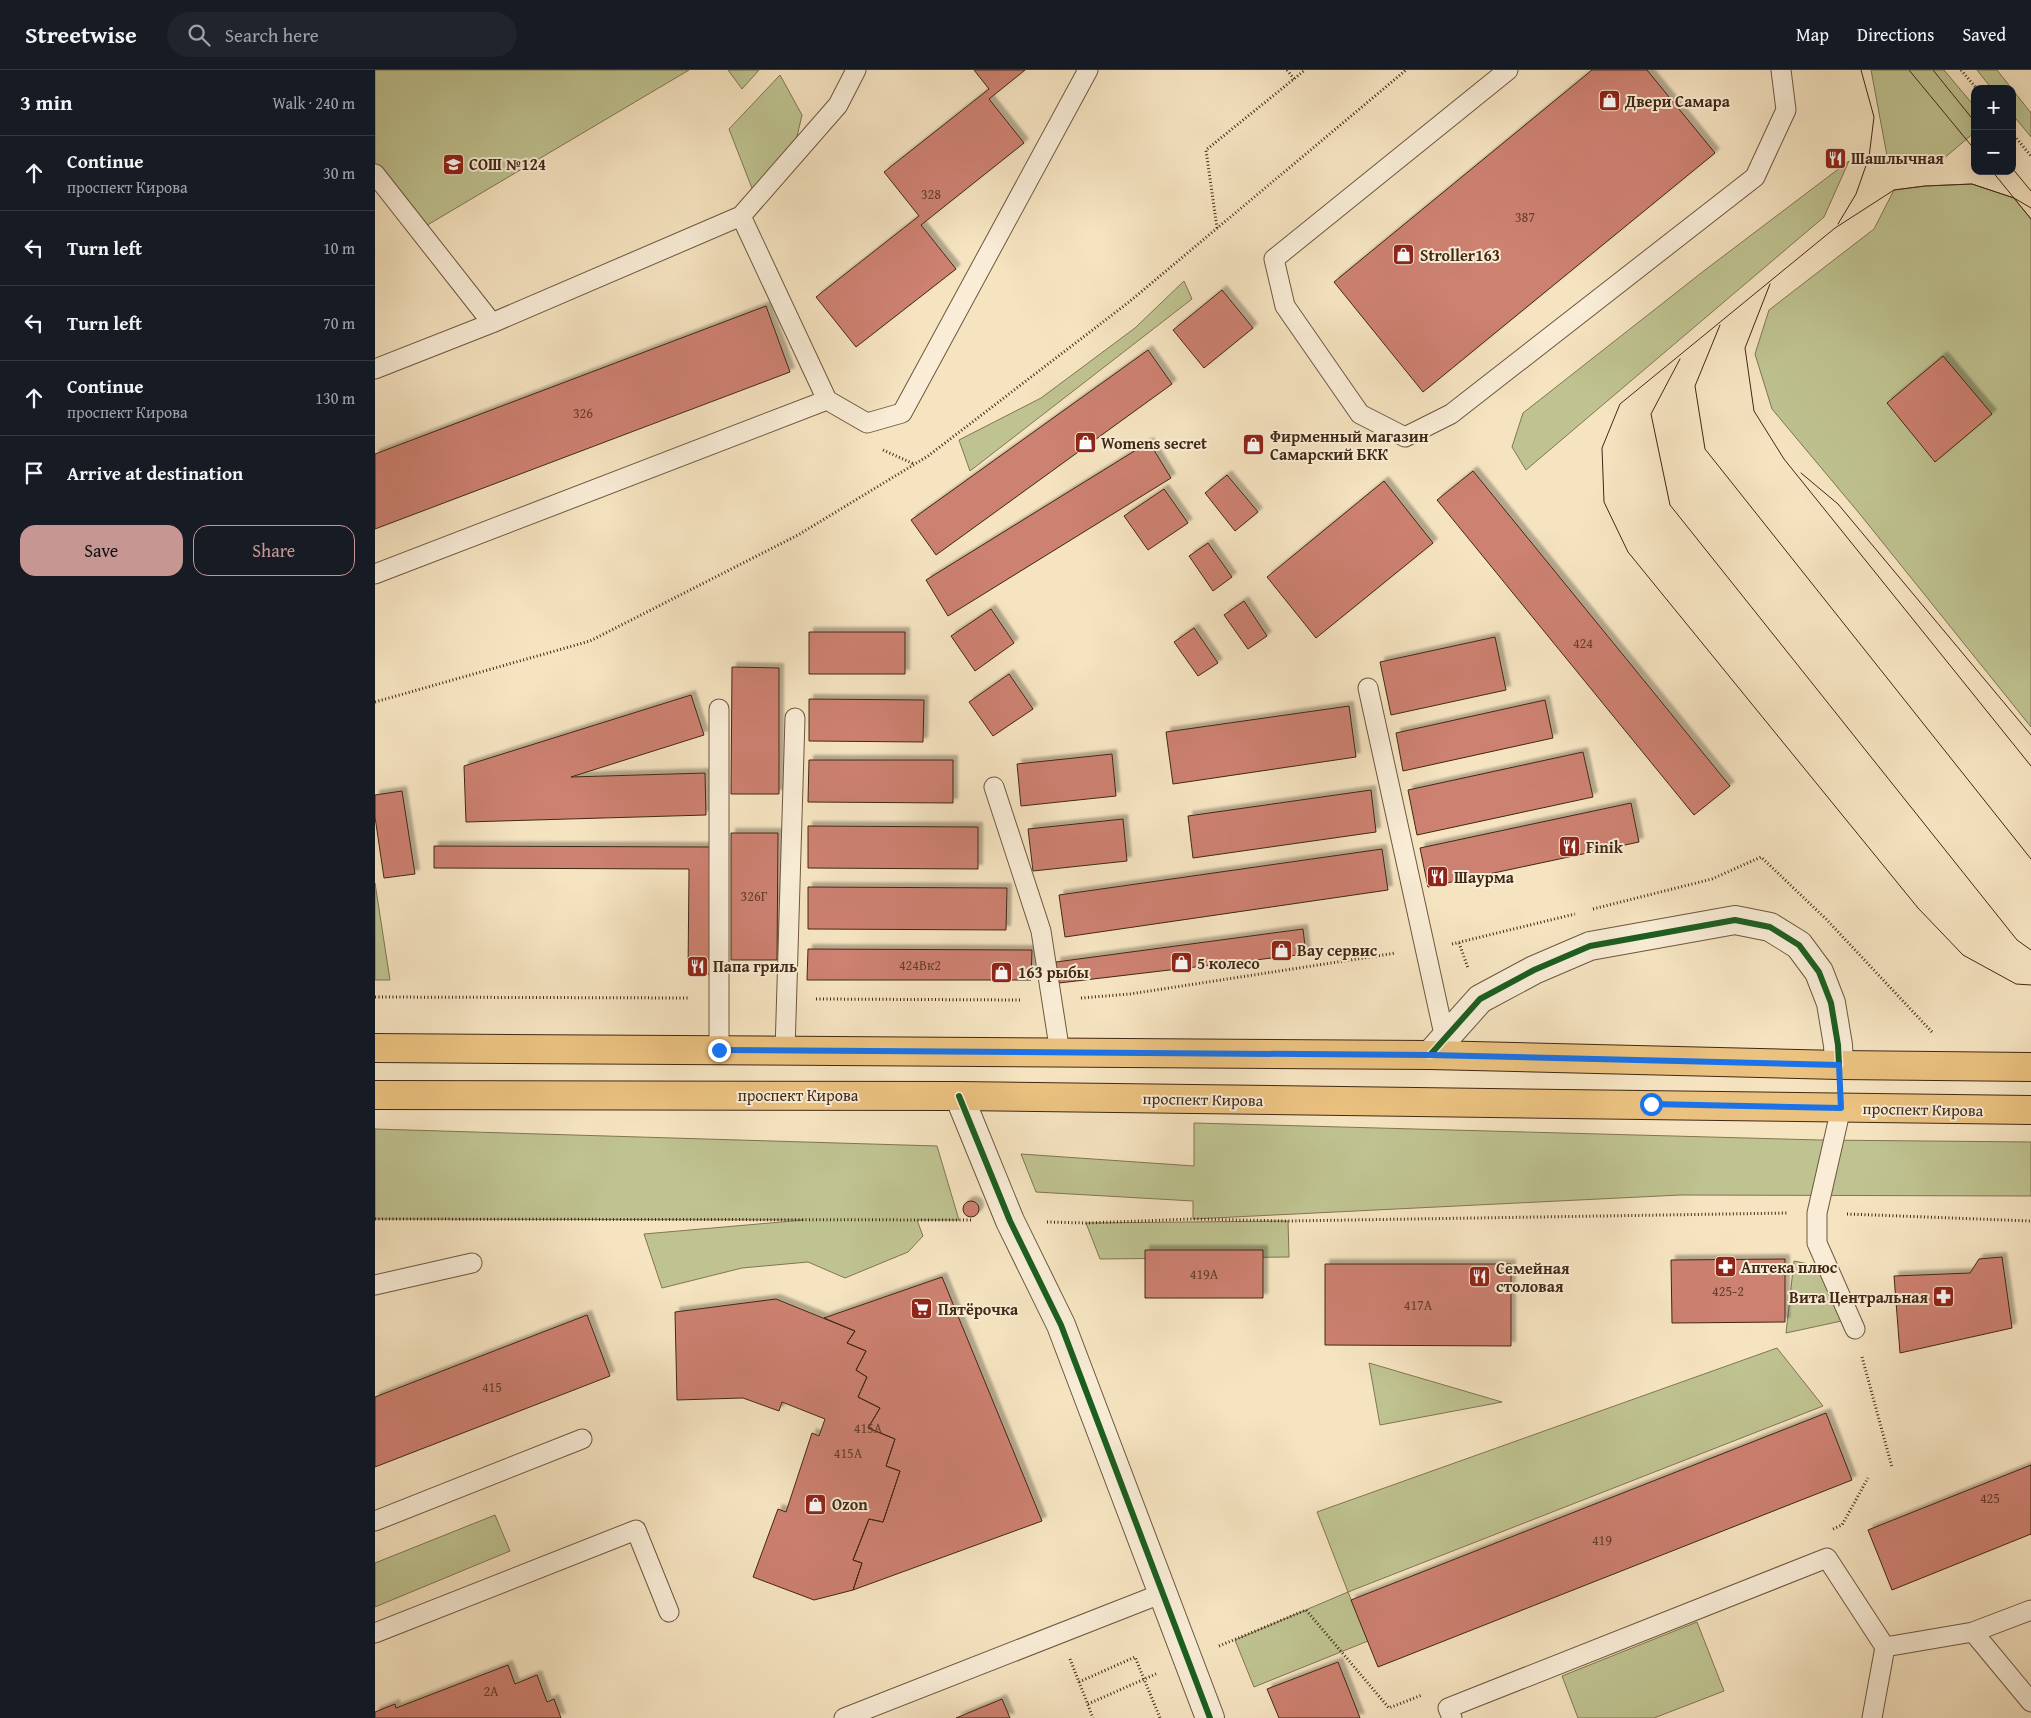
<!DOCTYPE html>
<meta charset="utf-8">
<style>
:root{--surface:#171b24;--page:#20242c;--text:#f1f3f6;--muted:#9ea1a6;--line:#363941;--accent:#c59692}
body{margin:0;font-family:"Gentium Book Plus",serif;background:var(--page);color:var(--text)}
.controls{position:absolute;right:15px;top:15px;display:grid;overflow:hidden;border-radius:10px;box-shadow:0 5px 20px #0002}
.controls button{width:45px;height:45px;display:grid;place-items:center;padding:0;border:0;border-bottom:1px solid var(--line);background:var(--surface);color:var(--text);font:25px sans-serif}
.stop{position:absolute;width:15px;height:15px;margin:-11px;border:4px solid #1a73e8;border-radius:50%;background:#fff}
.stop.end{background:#1a73e8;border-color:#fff;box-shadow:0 1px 5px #0008}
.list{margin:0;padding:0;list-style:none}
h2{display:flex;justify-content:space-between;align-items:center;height:65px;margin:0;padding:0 20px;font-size:21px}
h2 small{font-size:16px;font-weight:400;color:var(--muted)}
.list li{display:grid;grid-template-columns:32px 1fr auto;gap:15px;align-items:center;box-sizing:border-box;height:75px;padding:0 20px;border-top:1px solid var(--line)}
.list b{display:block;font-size:19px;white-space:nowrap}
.list p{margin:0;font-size:16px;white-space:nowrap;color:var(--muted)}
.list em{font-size:16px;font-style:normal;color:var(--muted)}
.actions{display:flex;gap:10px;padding:15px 20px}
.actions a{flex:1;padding:11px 0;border:1px solid var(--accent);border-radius:15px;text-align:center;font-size:18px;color:var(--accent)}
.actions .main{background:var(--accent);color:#111}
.icon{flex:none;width:28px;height:28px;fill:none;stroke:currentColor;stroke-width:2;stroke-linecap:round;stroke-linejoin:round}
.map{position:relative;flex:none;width:1656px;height:1648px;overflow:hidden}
header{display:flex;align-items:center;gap:30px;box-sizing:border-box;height:70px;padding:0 25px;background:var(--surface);border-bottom:1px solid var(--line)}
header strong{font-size:24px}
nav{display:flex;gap:28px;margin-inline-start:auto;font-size:18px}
.search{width:350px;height:45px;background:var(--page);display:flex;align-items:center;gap:12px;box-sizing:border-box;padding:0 18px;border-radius:28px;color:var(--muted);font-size:19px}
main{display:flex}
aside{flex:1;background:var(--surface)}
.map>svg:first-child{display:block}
</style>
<header>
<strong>Streetwise</strong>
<div class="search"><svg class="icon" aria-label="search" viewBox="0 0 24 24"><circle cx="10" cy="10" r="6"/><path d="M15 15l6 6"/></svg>Search here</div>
<nav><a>Map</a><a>Directions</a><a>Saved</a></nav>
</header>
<main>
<aside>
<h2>3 min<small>Walk · 240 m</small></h2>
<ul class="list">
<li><svg class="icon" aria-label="ahead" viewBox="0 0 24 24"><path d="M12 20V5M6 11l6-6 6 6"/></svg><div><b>Continue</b><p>проспект Кирова</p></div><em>30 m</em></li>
<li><svg class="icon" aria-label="left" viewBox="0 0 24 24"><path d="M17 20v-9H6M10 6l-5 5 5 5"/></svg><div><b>Turn left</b></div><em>10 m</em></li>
<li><svg class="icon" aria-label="left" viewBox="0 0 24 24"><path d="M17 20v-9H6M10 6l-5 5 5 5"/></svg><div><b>Turn left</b></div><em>70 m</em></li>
<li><svg class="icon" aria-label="ahead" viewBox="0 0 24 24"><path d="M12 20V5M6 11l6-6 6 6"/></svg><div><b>Continue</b><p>проспект Кирова</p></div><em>130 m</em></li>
<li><svg class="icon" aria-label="arrive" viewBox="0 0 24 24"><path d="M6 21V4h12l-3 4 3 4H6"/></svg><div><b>Arrive at destination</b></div></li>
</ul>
<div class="actions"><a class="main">Save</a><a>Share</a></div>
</aside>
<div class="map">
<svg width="1656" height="1648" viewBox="0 0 1656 1648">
<defs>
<filter id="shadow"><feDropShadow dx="4.5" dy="-4.5" stdDeviation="1" flood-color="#0004"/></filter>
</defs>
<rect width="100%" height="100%" fill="#f6e4c1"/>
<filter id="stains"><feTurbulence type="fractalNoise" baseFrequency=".004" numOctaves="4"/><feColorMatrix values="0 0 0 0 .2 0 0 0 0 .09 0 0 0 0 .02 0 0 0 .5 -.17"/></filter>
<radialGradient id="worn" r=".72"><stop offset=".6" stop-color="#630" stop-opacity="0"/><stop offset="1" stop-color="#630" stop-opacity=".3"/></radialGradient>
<path fill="#bfc391" stroke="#807652" d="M0 0H314L44 160 0 104Z
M353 0H384L367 19Z
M1496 0H1569L1600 37V62L1561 95 1513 91Z
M1602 0H1622L1637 19H1617Z
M405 5 427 45 414 101 380 126 354 59Z
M1637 19 1656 43V67L1637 44Z
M1474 91 1449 147 1151 400 1137 377 1148 343 1330 200Z
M1597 114 1639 128 1656 149V657L1484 443 1397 339 1380 284 1394 240 1499 159 1519 120 1550 116Z
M809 211 817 229 595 401 584 370 666 328 760 258Z
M0 813 15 910H0Z
M819 1053 1445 1070 1656 1072V1126L1305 1125 818 1149V1131L661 1122 646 1084 819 1096Z
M0 1059 562 1076 584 1150H542L548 1166 533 1182 470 1208 433 1192 367 1198 287 1218 269 1164 429 1150 0 1149Z
M913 1151 914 1187 725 1189 711 1153Z
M1419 1191 1443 1196 1471 1250 1411 1263Z
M1402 1278 1448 1336 973 1522 993 1571 879 1617 860 1570 973 1522 942 1442Z
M994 1293 1127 1332 1005 1355Z
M120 1445 135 1481 0 1537V1493Z
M1322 1552 1349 1621 1279 1648H1203L1187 1606Z"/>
<path fill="#cd8171" stroke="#412814" filter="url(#shadow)" d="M599 0H650L614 29 649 73 546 155 581 199 481 277 441 227 544 146 509 102 614 19Z
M1217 0H1272L1340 83 1048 322 959 212Z
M847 220 878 258 829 298 798 260Z
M391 236 415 302 0 459V384Z
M773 280 797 314 561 485 536 450Z
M1568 286 1617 344 1560 392 1512 333Z
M774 372 796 408 573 546 551 510Z
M1098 401 1355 716 1319 745 1062 430Z
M852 405 883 442 860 461 830 423Z
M1009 411 1058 473 941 568 892 507Z
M789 419 813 453 773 480 749 446Z
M833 473 857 507 838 521 814 486Z
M869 531 892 566 873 579 849 545Z
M616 539 639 573 600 601 576 566Z
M819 558 843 593 823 606 799 572Z
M434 562H530V604H434Z
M1120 567 1131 620 1016 645 1005 592Z
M357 597 404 598V724H356Z
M634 604 658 639 618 666 594 632Z
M316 625 329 665 196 707 330 703 331 745 91 752 89 696Z
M434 629 549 630 548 672 434 671Z
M1170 630 1178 668 1028 701 1021 663Z
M974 636 981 687 798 714 791 662Z
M1208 682 1218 727 1042 765 1033 720Z
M737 684 741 726 646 736 642 694Z
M434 690H578V733L433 732Z
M996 720 1001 762 818 788 813 746Z
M27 721 40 804 9 808 0 747V725Z
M1256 733 1264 772 1053 817 1045 778Z
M748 749 752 791 658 801 653 759Z
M433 756 603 757V799L433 798Z
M356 763H403L402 890H356Z
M59 776 336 777 335 904H313L314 799 59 798Z
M1007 779 1013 820 690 867 684 825Z
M433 817 632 818 631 860 433 859Z
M928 859 931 884 684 913 681 892Z
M433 879 657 880 656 910H432Z
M588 1139a8 8 0 1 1 16 0a8 8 0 1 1-16 0Z
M770 1180H888V1228H770Z
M1627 1187 1637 1258 1525 1283 1519 1206 1595 1203 1604 1189Z
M1410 1189V1252L1297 1253 1296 1190Z
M950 1194H1136V1276L950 1275Z
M567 1207 667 1451 478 1520 487 1493 478 1490 494 1449 508 1452 525 1401 511 1396 520 1369 493 1358 505 1338 483 1327 492 1307 481 1300 491 1281 472 1273 480 1261 449 1248Z
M401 1229 480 1261 472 1273 491 1281 481 1300 492 1307 483 1327 505 1338 493 1358 520 1369 511 1396 525 1401 508 1452 494 1449 478 1490 487 1493 478 1520 439 1530 378 1507 403 1439 411 1442 437 1363 444 1366 450 1349 407 1332 404 1341 368 1328 302 1330 300 1242Z
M212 1245 235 1306 0 1397V1327Z
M1451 1343 1477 1410 1003 1597 976 1530Z
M1656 1395V1464L1517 1520 1493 1460Z
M963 1592 985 1648H904L892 1619Z
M133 1595 140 1614 162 1605 172 1632 179 1629 186 1648H0V1642L20 1634 21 1638Z
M627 1629 635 1648H581Z"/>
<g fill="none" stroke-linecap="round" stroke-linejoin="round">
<defs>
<path id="service" d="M1133 0 899 189 910 236 985 344 1030 367 1076 344 1380 107 1411 40 1406 0
M0 104 117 253
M366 146 452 330 492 353 527 343 713 0
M0 299 117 253 366 146 463 35 481 0
M0 504 452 330
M993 618 1070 969
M344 639V980
M619 717 666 861 685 983
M410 981 420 648
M1466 1038 1442 1143V1173L1480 1259
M0 1215 97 1193
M0 1451 207 1369
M1598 1562 1656 1632
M0 1563 261 1460 294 1542
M469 1648 788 1523
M1077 1648 1073 1638 1452 1488 1510 1577
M1497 1648 1510 1577 1598 1562 1656 1540"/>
<path id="minor" d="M1055 985 1105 929 1159 900 1215 876 1360 850 1395 857 1424 875 1444 902 1456 933 1463 975 1464 995
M584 1026 635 1151 686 1255 835 1648"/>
<path id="primary" d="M0 978 1055 985 1464 995 1656 997
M0 1025 584 1026 1656 1040"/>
</defs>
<use href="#service" stroke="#6e573f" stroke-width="21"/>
<use href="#minor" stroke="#6e573f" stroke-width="30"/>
<use href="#primary" stroke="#412814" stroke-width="30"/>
<path stroke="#412814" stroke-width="3" stroke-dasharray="1 2.5" stroke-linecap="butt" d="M912 0 919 9
M1586 0 1602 19
M1637 63 1656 86
M842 158 831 80 930 0
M508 380 539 394
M0 632 215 571 423 465 553 386 754 232 1031 0
M1218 839 1337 809 1386 787 1451 849 1557 962
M1084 873 1093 898
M1077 874 1200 844
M0 927 315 928
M706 928 755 924 1021 883
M441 929 647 930
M1472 1144 1656 1151
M0 1149 598 1150
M672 1152 711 1153 818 1149 913 1151 1413 1143
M1487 1287 1517 1397
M1458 1459 1467 1455 1493 1408
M844 1576 931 1540 1014 1638 1047 1625
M695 1589 718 1648
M704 1612 760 1587 785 1648
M713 1634 783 1603"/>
<use href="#service" stroke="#f9edd7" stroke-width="19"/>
<use href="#minor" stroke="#f9edd7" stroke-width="28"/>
<use href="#primary" stroke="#ebc280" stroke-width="28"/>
<path stroke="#412814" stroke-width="1" d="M1534 0 1600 80
M1558 0 1600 52
M1637 98 1656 121
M1617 101 1656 149
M1656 138 1639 128 1597 114 1550 116 1519 120 1460 158 1245 334 1227 378 1229 432 1253 482 1543 838 1588 885 1641 914 1656 915
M1463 154 1481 124 1494 87 1499 47 1486 0
M1395 214 1370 278 1379 341 1409 389 1656 696
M1345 255 1320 316 1330 379 1656 789
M1305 289 1276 344 1295 435 1642 870 1656 880
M1426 403 1463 434 1656 665"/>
<defs>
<path id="cycleway" d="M1055 985 1105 929 1159 900 1215 876 1360 850 1395 857 1424 875 1444 902 1456 933 1463 975 1464 995
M584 1026 635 1151 686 1255 835 1648"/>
</defs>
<use href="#cycleway" stroke="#f9edd7" stroke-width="9"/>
<use href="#cycleway" stroke="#1b5e20" stroke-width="6"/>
</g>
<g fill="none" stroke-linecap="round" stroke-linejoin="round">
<path stroke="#1a73e8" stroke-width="6" d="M344 980 1055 985 1464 995 1466 1038 1276 1034"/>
</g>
<defs>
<symbol id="shop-square" viewBox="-11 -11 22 22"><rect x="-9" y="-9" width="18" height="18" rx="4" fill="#8f2418" stroke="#f9edd7"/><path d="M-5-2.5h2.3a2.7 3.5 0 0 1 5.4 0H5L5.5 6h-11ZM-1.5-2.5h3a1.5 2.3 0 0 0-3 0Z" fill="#fff"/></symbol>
<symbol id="restaurant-square" viewBox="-11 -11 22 22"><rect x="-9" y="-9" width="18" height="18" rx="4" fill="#8f2418" stroke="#f9edd7"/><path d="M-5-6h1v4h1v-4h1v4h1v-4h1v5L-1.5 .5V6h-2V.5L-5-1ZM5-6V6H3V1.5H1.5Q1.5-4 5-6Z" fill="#fff"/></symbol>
<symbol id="school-square" viewBox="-11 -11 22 22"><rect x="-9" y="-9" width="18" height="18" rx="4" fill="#8f2418" stroke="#f9edd7"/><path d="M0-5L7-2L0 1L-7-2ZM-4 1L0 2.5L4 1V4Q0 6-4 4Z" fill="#fff"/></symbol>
<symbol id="pharmacy-square" viewBox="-11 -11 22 22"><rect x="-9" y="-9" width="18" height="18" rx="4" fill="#8f2418" stroke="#f9edd7"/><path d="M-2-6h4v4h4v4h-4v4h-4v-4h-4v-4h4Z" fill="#fff"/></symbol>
<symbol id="supermarket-square" viewBox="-11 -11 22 22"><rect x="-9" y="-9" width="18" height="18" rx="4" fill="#8f2418" stroke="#f9edd7"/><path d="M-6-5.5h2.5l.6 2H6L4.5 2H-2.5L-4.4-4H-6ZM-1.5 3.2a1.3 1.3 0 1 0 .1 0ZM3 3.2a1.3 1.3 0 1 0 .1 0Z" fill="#fff"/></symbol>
</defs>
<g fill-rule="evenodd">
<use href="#shop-square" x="1222" y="18" width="25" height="25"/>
<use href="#restaurant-square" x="1448" y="76" width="25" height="25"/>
<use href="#school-square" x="66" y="82" width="25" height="25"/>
<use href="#shop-square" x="1016" y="172" width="25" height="25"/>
<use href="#shop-square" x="698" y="360" width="25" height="25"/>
<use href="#shop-square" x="866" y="362" width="25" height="25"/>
<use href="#restaurant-square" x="1182" y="764" width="25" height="25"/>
<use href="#restaurant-square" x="1050" y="794" width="25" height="25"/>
<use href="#shop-square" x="894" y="868" width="25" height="25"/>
<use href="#shop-square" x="794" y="880" width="25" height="25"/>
<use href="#restaurant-square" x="310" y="884" width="25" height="25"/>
<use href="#shop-square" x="614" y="890" width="25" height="25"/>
<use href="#pharmacy-square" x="1338" y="1184" width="25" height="25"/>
<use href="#restaurant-square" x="1092" y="1194" width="25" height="25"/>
<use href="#pharmacy-square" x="1556" y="1214" width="25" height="25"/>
<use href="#supermarket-square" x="534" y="1226" width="25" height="25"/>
<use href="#shop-square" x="428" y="1422" width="25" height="25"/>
</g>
<g text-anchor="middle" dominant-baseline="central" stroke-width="4" stroke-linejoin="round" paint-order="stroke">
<g font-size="14" fill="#643e2b">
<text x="556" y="124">328</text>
<text x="1150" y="147">387</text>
<text x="208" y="343">326</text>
<text x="1208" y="573">424</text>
<text x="379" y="826">326Г</text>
<text x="545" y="895">424Вк2</text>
<text x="829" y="1204">419А</text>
<text x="1353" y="1221">425-2</text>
<text x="1043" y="1235">417А</text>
<text x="117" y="1317">415</text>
<text x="493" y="1358">415А</text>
<text x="473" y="1383">415А</text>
<text x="1615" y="1428">425</text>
<text x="1227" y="1470">419</text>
<text x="116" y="1621">2А</text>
</g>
<g font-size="16" font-weight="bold" fill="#412814" stroke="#f9edd7" text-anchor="start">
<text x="1250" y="31">Двери Самара</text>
<text x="1476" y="88">Шашлычная</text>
<text x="94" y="94">СОШ №124</text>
<text x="1045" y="185">Stroller163</text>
<text x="895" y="366">Фирменный магазин<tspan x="895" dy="18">Самарский БКК</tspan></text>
<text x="726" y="373">Womens secret</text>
<text x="1211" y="777">Finik</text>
<text x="1079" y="807">Шаурма</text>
<text x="922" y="880">Вау сервис</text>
<text x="822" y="893">5 колесо</text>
<text x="338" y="896">Папа гриль</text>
<text x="643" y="902">163 рыбы</text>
<text x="1366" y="1197">Аптека плюс</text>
<text x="1121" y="1198">Семейная<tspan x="1121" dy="18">столовая</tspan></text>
<text x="1553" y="1227" text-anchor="end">Вита Центральная</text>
<text x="563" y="1239">Пятёрочка</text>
<text x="457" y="1434">Ozon</text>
</g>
<g font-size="16" fill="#412814" stroke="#f9edd7">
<text x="423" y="1025">проспект Кирова</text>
<text transform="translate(828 1029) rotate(1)">проспект Кирова</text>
<text transform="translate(1548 1039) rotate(1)">проспект Кирова</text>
</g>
</g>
<rect width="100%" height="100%" filter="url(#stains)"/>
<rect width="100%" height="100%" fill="url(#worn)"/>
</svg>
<div class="controls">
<button>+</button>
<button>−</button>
</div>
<div class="stop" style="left:1276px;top:1034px"></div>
<div class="stop end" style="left:344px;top:980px"></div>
</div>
</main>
